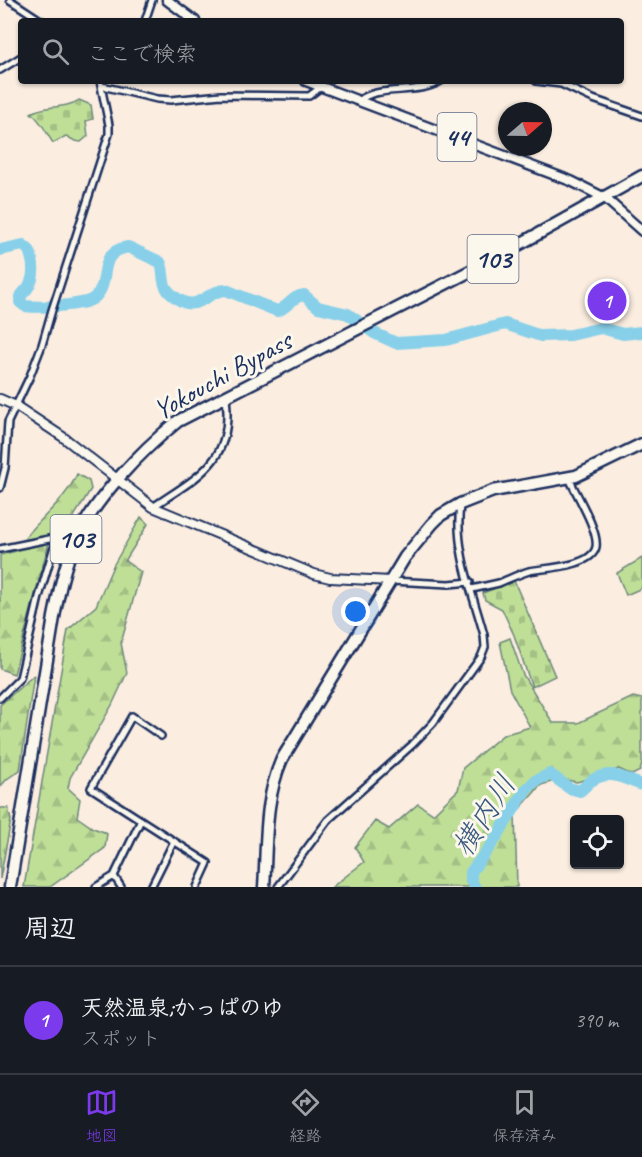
<!DOCTYPE html>
<html lang="ja">
<meta charset="utf-8">
<style>
:root{--surface:#171b24;--page:#242831;--text:#f1f3f6;--muted:#9ea1a6;--line:#363941;--accent:#7c3aed}
body{margin:0;font-family:Caveat,"Klee One",sans-serif;background:var(--page);color:var(--text)}
.controls{position:absolute;right:18px;bottom:18px;display:grid;overflow:hidden;border-radius:6px;box-shadow:0 2px 4px #0004}
.controls button{width:54px;height:54px;display:grid;place-items:center;padding:0;border:0;border-bottom:2px solid var(--line);background:var(--surface);color:var(--text);font:30px sans-serif}
.compass{position:absolute;left:498px;top:102px;width:54px;height:54px;border-radius:50%;background:var(--surface);box-shadow:0 2px 4px #0004;rotate:70deg}
.you{position:absolute;left:356px;top:612px;width:21px;height:21px;margin:-15px;border:4px solid #fff;border-radius:50%;background:#1a73e8;box-shadow:0 0 0 9px #1a73e833}
.badge{display:grid;place-items:center;width:39px;height:39px;border-radius:50%;background:var(--accent);color:#fff;font-size:20px;font-weight:700}
.pin{position:absolute;translate:-50% -50%;border:3px solid #fff;box-shadow:0 2px 6px #0006}
.list{margin:0;padding:0;list-style:none}
h2{display:flex;justify-content:space-between;align-items:center;height:78px;margin:0;padding:0 24px;font-size:26px}
h2 small{font-size:20px;font-weight:400;color:var(--muted)}
.list li{display:grid;grid-template-columns:39px 1fr auto;gap:18px;align-items:center;box-sizing:border-box;height:108px;padding:0 24px;border-top:2px solid var(--line)}
.list b{display:block;font-size:22px;white-space:nowrap}
.list p{margin:0;font-size:20px;white-space:nowrap;color:var(--muted)}
.list em{font-size:20px;font-style:normal;color:var(--muted)}
.icon{flex:none;width:33px;height:33px;fill:none;stroke:currentColor;stroke-width:2;stroke-linecap:round;stroke-linejoin:round}
.map{position:relative;flex:none;width:642px;height:887px;overflow:hidden}
.search{position:absolute;background:var(--surface);box-shadow:0 2px 4px #0004;left:18px;right:18px;top:18px;height:66px;display:flex;align-items:center;gap:15px;box-sizing:border-box;padding:0 21px;border-radius:6px;color:var(--muted);font-size:22px}
.sheet{height:186px;background:var(--surface)}
nav{display:flex;justify-content:space-around;align-items:center;box-sizing:border-box;height:84px;border-top:2px solid var(--line);background:var(--surface);font-size:16px;color:var(--muted)}
nav a{display:grid;justify-items:center;gap:3px}
nav .on{color:var(--accent)}
.map>svg:first-child{display:block}
</style>
<div class="map">
<svg width="642" height="887" viewBox="0 0 642 887">
<defs>
<pattern id="forest-firs" width="22" height="20" patternUnits="userSpaceOnUse" patternTransform="scale(1.5)"><rect width="22" height="20" fill="#bfdf97"/><path d="M5 1l3.5 6h-7zM16 11l3.5 6h-7z" fill="#a4c085"/></pattern>
<pattern id="cemetery-stones" width="16" height="16" patternUnits="userSpaceOnUse" patternTransform="scale(1.5)"><rect width="16" height="16" fill="#bfdf97"/><path d="M2 7V4a2 2 0 0 1 4 0v3zM10 15v-3a2 2 0 0 1 4 0v3z" fill="#a4c085"/></pattern>
</defs>
<rect width="100%" height="100%" fill="#fbede0"/>
<filter id="ink" filterUnits="userSpaceOnUse"><feTurbulence type="fractalNoise" baseFrequency=".0167" numOctaves="2"/><feDisplacementMap in="SourceGraphic" scale="12" xChannelSelector="R" yChannelSelector="G"/><feConvolveMatrix kernelMatrix="1 2 1 2 8 2 1 2 1" color-interpolation-filters="sRGB"/></filter>
<g filter="url(#ink)">
<path fill="url(#forest-firs)" stroke="#6d877a" stroke-width="1.5" d="M77 474 89 481 91 489 70 523 57 530 48 546 14 674 0 669V555L16 551C32 523 64 504 77 474Z
M141 517 148 524 125 561 141 572 121 643 127 673 112 705 70 778 68 788 80 799 77 817 93 828 107 833 105 848 50 887H24L68 630 96 606 113 566Z
M642 558V588L626 595 617 573Z
M510 638 523 675 553 723H578L633 697 642 699V764L640 771 632 775 619 769 577 782 561 779 541 785 515 814 517 887H332L364 862 355 847 375 821 389 829 418 804 433 814 458 790 463 768 503 735 530 727 510 690 500 642Z
M34 675 20 770 7 779 0 787V705Z
M0 808H8L11 820 0 879Z"/>
<path fill="url(#cemetery-stones)" stroke="#6d877a" stroke-width="1.5" d="M79 100 91 105 93 119 86 121 88 136 81 142 75 141 66 136 53 143C46 132 41 120 31 113 46 104 64 110 79 100Z
M514 581 555 676 532 687 514 635 502 609 485 600 483 593Z"/>
<g fill="none" stroke-linecap="round" stroke-linejoin="round">
<path stroke="#88d0e9" stroke-width="12" d="M0 250 23 245 29 250C34 263 36 277 27 289 22 294 20 296 20 302L25 306C38 308 85 306 94 298 113 282 94 253 128 247L160 262C165 270 161 281 167 289 169 293 174 296 178 299 199 313 207 290 226 290L277 311C288 308 292 296 304 295L318 307 348 314 374 333 396 343 446 340 505 324 541 336 571 335 601 328 623 334 642 332
M475 887 471 881V872L494 841 525 791 535 781 550 774 569 788 580 791C584 788 587 784 591 781 611 768 623 779 642 785"/>
<defs>
<path id="street" d="M10 0 42 21
M145 21 152 0
M0 70 21 57
M536 81 561 84 593 99 642 116
M102 86 157 99 171 100 221 95 309 96 321 87
M358 101C380 84 415 96 441 81
M0 488 5 468 8 422 30 376 42 345 52 310 109 134V125L100 81
M153 507C198 476 234 462 226 398
M0 549 59 537 81 530
M391 581 449 584 470 582
M472 589C481 587 490 585 499 583 509 579 519 574 529 571 545 568 592 567 596 547 599 531 576 494 569 478
M0 698 20 678 39 597 53 550 59 537
M161 736 132 716 91 788 208 863 197 887
M114 876 121 887
M96 887 114 876 141 820
M151 887 174 841
M278 887 328 820 412 745 433 723 481 657 485 647 484 635C473 594 454 549 460 506"/>
<path id="secondary" d="M0 399 16 406 63 437 153 507 314 574 330 578 391 581"/>
<path id="primary" d="M167 0 195 21
M306 81 571 181 605 198 642 231"/>
<path id="highway" d="M10 887 54 617C59 592 64 566 75 542 94 499 142 450 178 421L486 263 642 176
M264 887C267 843 264 800 282 759L405 557 432 524 441 515 460 504 493 491 576 476 642 444"/>
</defs>
<use href="#street" stroke="#1b2f5e" stroke-width="10"/>
<use href="#secondary" stroke="#1b2f5e" stroke-width="12"/>
<use href="#primary" stroke="#1b2f5e" stroke-width="13"/>
<use href="#highway" stroke="#1b2f5e" stroke-width="15"/>
<use href="#street" stroke="#fbf7ec" stroke-width="5"/>
<use href="#secondary" stroke="#fbf7ec" stroke-width="8"/>
<use href="#primary" stroke="#fbf7ec" stroke-width="8"/>
<use href="#highway" stroke="#fbf7ec" stroke-width="10"/>
</g>
</g>
<g text-anchor="middle" dominant-baseline="central" stroke-width="6" stroke-linejoin="round" paint-order="stroke">
<g fill="#fbf7ec" stroke="#5e6b89" stroke-width="1.5">
<rect x="437.5" y="113" width="39" height="48" rx="4.5"/>
<rect x="467.5" y="235" width="51" height="48" rx="4.5"/>
<rect x="50.5" y="515" width="51" height="48" rx="4.5"/>
</g>
<g font-size="27" font-weight="bold" fill="#1b2f5e">
<text x="457" y="137">44</text>
<text x="493" y="259">103</text>
<text x="76" y="539">103</text>
</g>
<g font-size="28" fill="#1b2f5e" stroke="#fbf7ec">
<text transform="translate(222 375) rotate(-29)">Yokouchi Bypass</text>
</g>
<g font-size="30" font-style="italic" fill="#365781" stroke="#fbf7ec">
<text transform="translate(484 815) rotate(-57)">横内川</text>
</g>
</g>
</svg>
<div class="controls">
<button><svg class="icon" aria-label="locate" viewBox="0 0 24 24"><circle cx="12" cy="12" r="6"/><path d="M12 2v4M12 18v4M2 12h4M18 12h4"/></svg></button>
</div>
<svg class="compass" viewBox="-18 -18 36 36"><path d="M0-13l5 13h-10z" fill="#e53935"/><path d="M0 13l5-13h-10z" fill="#9ea1a6"/></svg>
<div class="you"></div>
<div class="pin badge" style="left:607px;top:301px">1</div>
<div class="search"><svg class="icon" aria-label="search" viewBox="0 0 24 24"><circle cx="10" cy="10" r="6"/><path d="M15 15l6 6"/></svg>ここで検索</div>
</div>
<section class="sheet">
<h2>周辺<small></small></h2>
<ul class="list">
<li><span class="badge">1</span><div><b>天然温泉;かっぱのゆ</b><p>スポット</p></div><em>390 m</em></li>
</ul>
</section>
<nav>
<a class="on"><svg class="icon" aria-label="map" viewBox="0 0 24 24"><path d="M3 6l6-2 6 2 6-2v14l-6 2-6-2-6 2zM9 4v14M15 6v14"/></svg>地図</a>
<a><svg class="icon" aria-label="directions" viewBox="0 0 24 24"><path d="M12 3l9 9-9 9-9-9zM9 14v-3h6M13 9l2 2-2 2"/></svg>経路</a>
<a><svg class="icon" aria-label="saved" viewBox="0 0 24 24"><path d="M7 4h10v16l-5-4-5 4z"/></svg>保存済み</a>
</nav>
